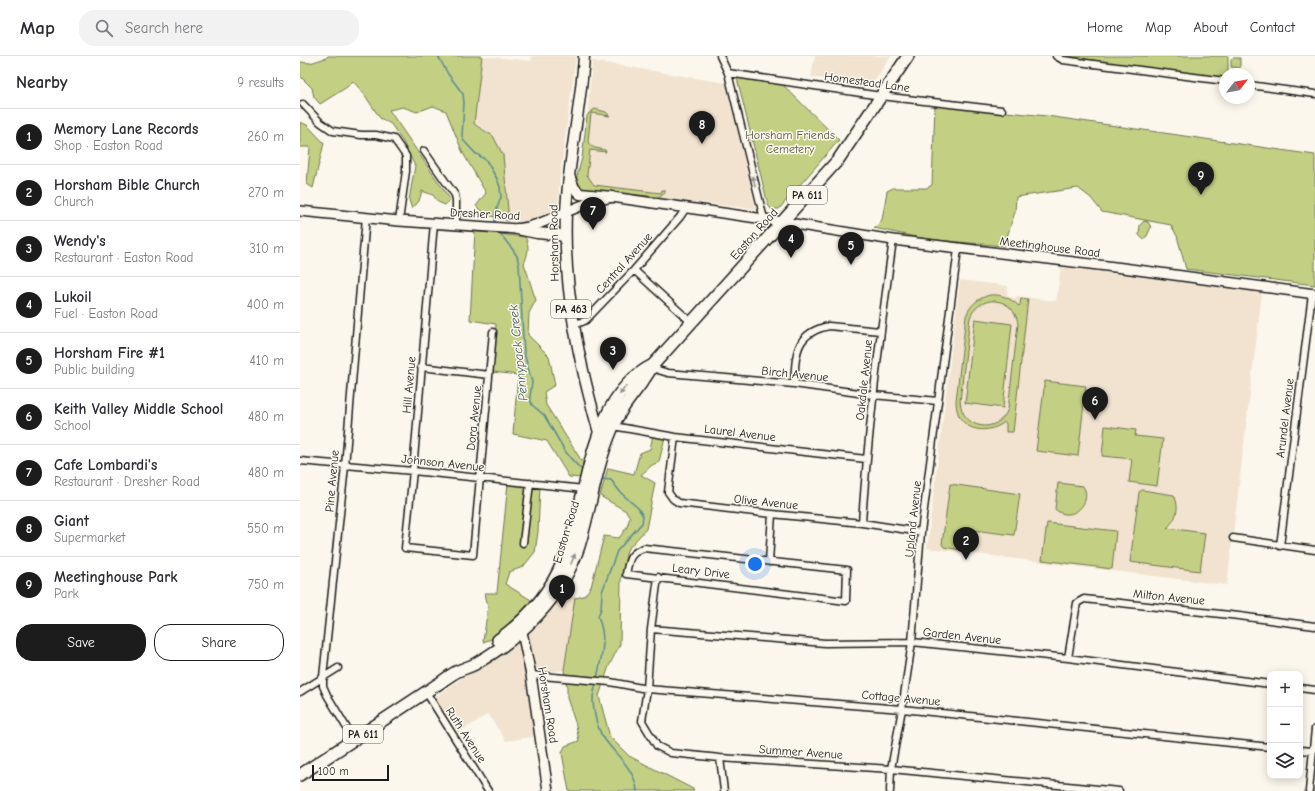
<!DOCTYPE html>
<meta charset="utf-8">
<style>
:root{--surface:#fff;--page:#f2f2f3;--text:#2b2b33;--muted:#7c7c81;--line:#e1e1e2;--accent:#1c1c1c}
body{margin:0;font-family:"Comic Neue",sans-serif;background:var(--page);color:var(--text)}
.controls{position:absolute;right:12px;bottom:12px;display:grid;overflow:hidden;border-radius:8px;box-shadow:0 2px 10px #0003}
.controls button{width:36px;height:36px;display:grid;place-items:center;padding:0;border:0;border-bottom:1px solid var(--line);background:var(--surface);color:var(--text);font:20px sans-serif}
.compass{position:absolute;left:919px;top:12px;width:36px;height:36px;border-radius:50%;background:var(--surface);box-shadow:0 2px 10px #0003;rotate:59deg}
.scale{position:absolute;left:12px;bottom:10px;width:77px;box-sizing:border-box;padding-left:4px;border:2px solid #1c1c1c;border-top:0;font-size:11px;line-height:14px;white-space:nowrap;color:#1c1c1c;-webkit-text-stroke:3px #fbf7ec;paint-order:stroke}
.you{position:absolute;left:455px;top:508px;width:14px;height:14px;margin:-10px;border:3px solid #fff;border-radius:50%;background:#1a73e8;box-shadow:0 0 0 6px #1a73e833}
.badge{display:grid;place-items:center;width:26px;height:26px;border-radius:50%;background:var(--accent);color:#fff;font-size:13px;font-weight:700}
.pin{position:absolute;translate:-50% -33px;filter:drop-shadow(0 1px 2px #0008)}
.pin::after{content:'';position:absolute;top:21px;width:14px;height:12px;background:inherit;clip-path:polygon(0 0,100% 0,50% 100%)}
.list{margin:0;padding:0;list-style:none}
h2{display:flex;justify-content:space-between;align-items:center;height:52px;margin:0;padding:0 16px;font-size:17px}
h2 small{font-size:13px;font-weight:400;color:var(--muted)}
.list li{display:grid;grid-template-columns:26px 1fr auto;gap:12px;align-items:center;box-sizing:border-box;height:56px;padding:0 16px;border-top:1px solid var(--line)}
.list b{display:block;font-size:15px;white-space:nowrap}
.list p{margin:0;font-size:13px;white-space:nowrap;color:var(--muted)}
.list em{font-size:13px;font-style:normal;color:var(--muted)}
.actions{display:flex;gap:8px;padding:12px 16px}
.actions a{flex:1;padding:9px 0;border:1px solid var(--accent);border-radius:16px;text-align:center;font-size:14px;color:var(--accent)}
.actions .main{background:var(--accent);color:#fff}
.icon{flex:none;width:22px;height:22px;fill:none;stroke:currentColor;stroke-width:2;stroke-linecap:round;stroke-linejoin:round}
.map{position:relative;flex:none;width:1015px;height:735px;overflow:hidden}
header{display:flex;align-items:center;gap:24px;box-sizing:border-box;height:56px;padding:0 20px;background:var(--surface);border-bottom:1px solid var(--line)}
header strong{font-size:19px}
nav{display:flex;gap:22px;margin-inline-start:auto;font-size:14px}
.search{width:280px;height:36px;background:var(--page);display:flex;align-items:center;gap:10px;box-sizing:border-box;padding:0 14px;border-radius:16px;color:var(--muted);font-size:15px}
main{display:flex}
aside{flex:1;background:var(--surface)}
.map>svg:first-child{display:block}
</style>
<header>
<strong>Map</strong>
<div class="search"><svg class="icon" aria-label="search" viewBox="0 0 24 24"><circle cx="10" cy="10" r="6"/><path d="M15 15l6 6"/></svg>Search here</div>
<nav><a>Home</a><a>Map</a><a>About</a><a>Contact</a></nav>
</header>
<main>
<aside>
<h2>Nearby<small>9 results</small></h2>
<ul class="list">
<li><span class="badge">1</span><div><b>Memory Lane Records</b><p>Shop · Easton Road</p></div><em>260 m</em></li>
<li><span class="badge">2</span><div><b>Horsham Bible Church</b><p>Church</p></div><em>270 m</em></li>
<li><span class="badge">3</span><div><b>Wendy's</b><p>Restaurant · Easton Road</p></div><em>310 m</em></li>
<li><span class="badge">4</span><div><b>Lukoil</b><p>Fuel · Easton Road</p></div><em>400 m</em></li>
<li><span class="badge">5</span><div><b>Horsham Fire #1</b><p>Public building</p></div><em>410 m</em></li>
<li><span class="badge">6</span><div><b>Keith Valley Middle School</b><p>School</p></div><em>480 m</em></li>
<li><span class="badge">7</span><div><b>Cafe Lombardi's</b><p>Restaurant · Dresher Road</p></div><em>480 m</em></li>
<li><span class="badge">8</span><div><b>Giant</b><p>Supermarket</p></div><em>550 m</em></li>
<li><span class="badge">9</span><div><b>Meetinghouse Park</b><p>Park</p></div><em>750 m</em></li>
</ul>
<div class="actions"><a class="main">Save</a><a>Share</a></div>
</aside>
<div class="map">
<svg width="1015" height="735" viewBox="0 0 1015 735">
<rect width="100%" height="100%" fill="#fbf7ec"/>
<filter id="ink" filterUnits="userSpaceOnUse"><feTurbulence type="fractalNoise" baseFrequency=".025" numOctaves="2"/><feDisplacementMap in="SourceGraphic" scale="8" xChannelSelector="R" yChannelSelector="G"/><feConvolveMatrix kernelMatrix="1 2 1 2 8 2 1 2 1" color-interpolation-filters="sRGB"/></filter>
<g filter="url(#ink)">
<path fill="#f1e3cf" d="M182 0 231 5 232 0H276L260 120 258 150 256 153 236 162 222 166 209 165 201 100 193 80 179 69 172 68Z
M515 0H591L571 30 511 21Z
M292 5 426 27 456 153 283 134 284 102Z
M761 211 962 236 927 529 627 492 660 224 708 230 707 241 716 242V240L756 245Z
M265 533 276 541 264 614 227 619 237 680 206 685 188 658 158 677 134 642 226 576Z"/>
<path fill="#c3d084" stroke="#707650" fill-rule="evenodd" d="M28 0H182L174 68 193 80 203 99 209 165 188 159 176 150 186 137 163 97 146 55 133 50 117 56 103 51 89 54 150 143 145 149 138 146 133 139 122 135 119 145 112 153 109 144 115 110 103 86 91 68 80 62 64 38 53 25 47 31 20 48 14 41 12 32 0 20V6L10 7 26 2Z
M766 0H928V18H925V25Z
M933 2H940V12L931 11V3Z
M437 22 482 28 539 84 479 153H471L468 149Z
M635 49 747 60 1015 99V229L886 213 877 180 871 169 802 156 791 142 778 132 716 141 715 156 704 190 625 183 574 172 582 164 587 135 593 132H627L632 129Z
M295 53 306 56 310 60 291 57 288 85C290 93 298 92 305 94L306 96 290 94 287 119 294 129 361 137 362 134H365V137L360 141 304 136H282L275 127 282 102 287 60 289 57Z
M0 66 7 69 24 87 13 132 7 128 10 91H0Z
M844 165 848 166 851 171 847 180 843 183 839 179 840 169Z
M175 175 225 181C230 190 228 198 224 208 229 220 231 232 236 244L229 257 228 279 249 300 255 329 244 336 246 349 283 407 282 422 269 421 247 385 213 378 218 319 193 316 196 268 170 264Z
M690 239C702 238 710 242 719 250L720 249 721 242 728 243 713 376H706V368L705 366C684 381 656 374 656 345L666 260C670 249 678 242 690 239ZM690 245C705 244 716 253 718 268L708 353C698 379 662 374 660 345L670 262C673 253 680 247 690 245Z
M675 263 712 268 703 352 665 347Z
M745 325 786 330 778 400 736 395Z
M805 370 836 374 835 380 863 383 857 430 829 426 832 403 802 400Z
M353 379 365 381 359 406 352 409 341 419 355 427 346 473 327 494 321 523 320 588 309 610 299 640 310 681 329 700 393 733 394 735H269L262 697 265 690 279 685 276 669 267 642V631L264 614 275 542 284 540 291 531 304 480 319 482 327 471 330 461 326 455 300 440 308 412 334 418 340 397 350 393Z
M208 427 240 430 238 476 235 496 223 511 209 516 205 528 231 544 213 567 197 581 183 586 188 551 185 537H197Z
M758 427 783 430C794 447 770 468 755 453Z
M650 428 720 438 714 479 672 474C675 482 672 489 666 495L644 491 642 488Z
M842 434 874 439C880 452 877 462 867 472L905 477 900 515 830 506 839 436Z
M747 467 816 475 812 513 742 504Z"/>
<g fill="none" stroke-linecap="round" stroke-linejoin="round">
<path stroke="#5a8894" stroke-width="1.5" d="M138 0 148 18 163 38 164 47 162 80 164 85 175 97 186 104 197 123 200 131 201 141 195 158V167
M197 174 213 194 217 200 219 209 224 297 232 326 230 341 232 349 244 359 265 395 273 405 283 415
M297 622C302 598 307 584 298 560L301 553 302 536 317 495 342 467 343 460 338 452 321 437 311 424 301 423
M296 628C295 632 293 638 293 643 293 654 297 672 303 681 315 699 335 712 337 735"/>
<defs>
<path id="street" d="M420 0 428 17 464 163
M756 0 763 4 925 25
M428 17 581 40 702 54
M949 29 1015 38
M3 48 20 66 33 75 61 79H76L94 83 106 100V115L99 165
M124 95 155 139 156 144V169
M134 167 113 415 105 492 173 499 193 276
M334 214 392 267
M273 268 282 266 286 264 334 214 380 161 386 152
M353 309 358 314 368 317 494 328 573 339 638 345
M121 311 189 319
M494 328C496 299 494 277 529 270L580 275
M313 370 375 381 566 403
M375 381 368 436 373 443 379 447 472 458 562 467 621 476
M0 405 113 415 284 433
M562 467C568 372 580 278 593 184
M933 482 1015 494
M223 487 230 427
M980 490 1012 238
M344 492 547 514 546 545 326 518C329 504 329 497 344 492Z
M469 506 472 458
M358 521 351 573 347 633 342 665 357 690 371 697 420 702 591 713 819 735
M351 573 525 587 612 586 768 602 970 628
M768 602 777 547 784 543 939 560 1015 570
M231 619 310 626 347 633 602 653 970 691
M1000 632 1015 634
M0 636 38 612
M126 636 188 735
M54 684 27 639 23 630V621L45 410 66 161
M1000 694 1013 695
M420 702 424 735
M590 735 591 713 602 653 612 586 621 476 658 193
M1009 735 1015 673"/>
<path id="secondary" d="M0 155 99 165 217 173C234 171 248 164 264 157 279 150 296 144 312 141L464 163 593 184 823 212 1015 238
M218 570 222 576 231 619 248 735"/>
<path id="primary" d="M284 0C281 52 268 104 266 157 263 233 279 307 300 380
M270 122 274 132 280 138 312 141
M217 173 237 177 259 179 265 181"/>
<path id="highway" d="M198 584C226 564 250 537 263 505 289 446 286 342 353 309
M0 719 135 630C143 625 150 619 158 615 164 612 170 611 175 608 222 581 262 542 279 490 291 451 296 410 312 373 322 347 341 332 353 309L538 104 608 0"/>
</defs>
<use href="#street" stroke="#1c1c1c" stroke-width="9"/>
<use href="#secondary" stroke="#1c1c1c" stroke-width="12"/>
<use href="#primary" stroke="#1c1c1c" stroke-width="13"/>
<use href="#highway" stroke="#1c1c1c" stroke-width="14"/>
<use href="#street" stroke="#fbf7ec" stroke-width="6"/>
<use href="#secondary" stroke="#fbf7ec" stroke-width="9"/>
<use href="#primary" stroke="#fbf7ec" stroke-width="10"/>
<use href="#highway" stroke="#fbf7ec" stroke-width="11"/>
</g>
<defs><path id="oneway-solid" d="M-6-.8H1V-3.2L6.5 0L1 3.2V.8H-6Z"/></defs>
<g fill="#97948e">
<use href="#oneway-solid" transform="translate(454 125) rotate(-104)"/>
<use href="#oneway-solid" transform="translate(323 334) rotate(127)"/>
<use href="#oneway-solid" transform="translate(273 503) rotate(-68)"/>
</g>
</g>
<g text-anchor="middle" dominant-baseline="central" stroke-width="3" stroke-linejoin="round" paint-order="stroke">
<g fill="#fbf7ec" stroke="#5f5e5a" stroke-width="1">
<rect x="487" y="130" width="40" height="18" rx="3"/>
<rect x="251" y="244" width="40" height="18" rx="3"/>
<rect x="43" y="669" width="40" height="18" rx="3"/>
</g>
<g font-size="11" font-weight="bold" fill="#1c1c1c">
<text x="507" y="139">PA 611</text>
<text x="271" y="253">PA 463</text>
<text x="63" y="678">PA 611</text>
</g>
<g font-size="12" fill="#1c1c1c" stroke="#fbf7ec">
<text transform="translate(567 26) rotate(8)">Homestead Lane</text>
<text transform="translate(185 158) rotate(3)">Dresher Road</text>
<text transform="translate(454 178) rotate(-48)">Easton Road</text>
<text transform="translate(254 187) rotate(-91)">Horsham Road</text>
<text transform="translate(750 191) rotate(7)">Meetinghouse Road</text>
<text transform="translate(324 207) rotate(-48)">Central Avenue</text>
<text transform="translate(495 318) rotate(6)">Birch Avenue</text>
<text transform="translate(564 324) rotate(-84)">Oakdale Avenue</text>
<text transform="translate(109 329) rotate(-85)">Hill Avenue</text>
<text transform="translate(174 362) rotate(-84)">Dora Avenue</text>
<text transform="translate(985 362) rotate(-83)">Arundel Avenue</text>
<text transform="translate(440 377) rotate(7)">Laurel Avenue</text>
<text transform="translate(143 407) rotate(6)">Johnson Avenue</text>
<text transform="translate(32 425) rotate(-85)">Pine Avenue</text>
<text transform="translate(466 446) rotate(6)">Olive Avenue</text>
<text transform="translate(613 463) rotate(-84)">Upland Avenue</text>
<text transform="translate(266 476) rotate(-73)">Easton Road</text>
<text transform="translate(401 515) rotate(7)">Leary Drive</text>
<text transform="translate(869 541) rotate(6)">Milton Avenue</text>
<text transform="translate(662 580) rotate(6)">Garden Avenue</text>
<text transform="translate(601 642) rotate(5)">Cottage Avenue</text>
<text transform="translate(248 649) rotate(81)">Horsham Road</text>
<text transform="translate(166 679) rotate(57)">Ruth Avenue</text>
<text transform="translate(501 696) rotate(4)">Summer Avenue</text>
</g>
<g font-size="12" fill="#565b40" stroke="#fbf7ec">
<text x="490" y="79">Horsham Friends<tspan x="490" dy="14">Cemetery</tspan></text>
</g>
<g font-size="13" font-style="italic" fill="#405b62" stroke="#fbf7ec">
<text transform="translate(218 297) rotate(-96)">Pennypack Creek</text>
</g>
</g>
</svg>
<div class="controls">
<button>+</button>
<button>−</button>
<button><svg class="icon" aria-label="layers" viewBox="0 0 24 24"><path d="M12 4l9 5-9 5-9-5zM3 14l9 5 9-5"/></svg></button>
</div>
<svg class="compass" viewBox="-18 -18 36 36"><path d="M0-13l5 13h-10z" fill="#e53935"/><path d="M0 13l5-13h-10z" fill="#7c7c81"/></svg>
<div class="scale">100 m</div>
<div class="you"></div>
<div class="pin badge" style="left:262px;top:552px">1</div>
<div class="pin badge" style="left:666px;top:504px">2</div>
<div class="pin badge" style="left:313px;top:314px">3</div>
<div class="pin badge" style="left:491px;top:202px">4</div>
<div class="pin badge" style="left:551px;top:209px">5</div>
<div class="pin badge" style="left:795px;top:364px">6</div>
<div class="pin badge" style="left:293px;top:174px">7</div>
<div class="pin badge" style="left:402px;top:88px">8</div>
<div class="pin badge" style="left:901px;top:139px">9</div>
</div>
</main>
